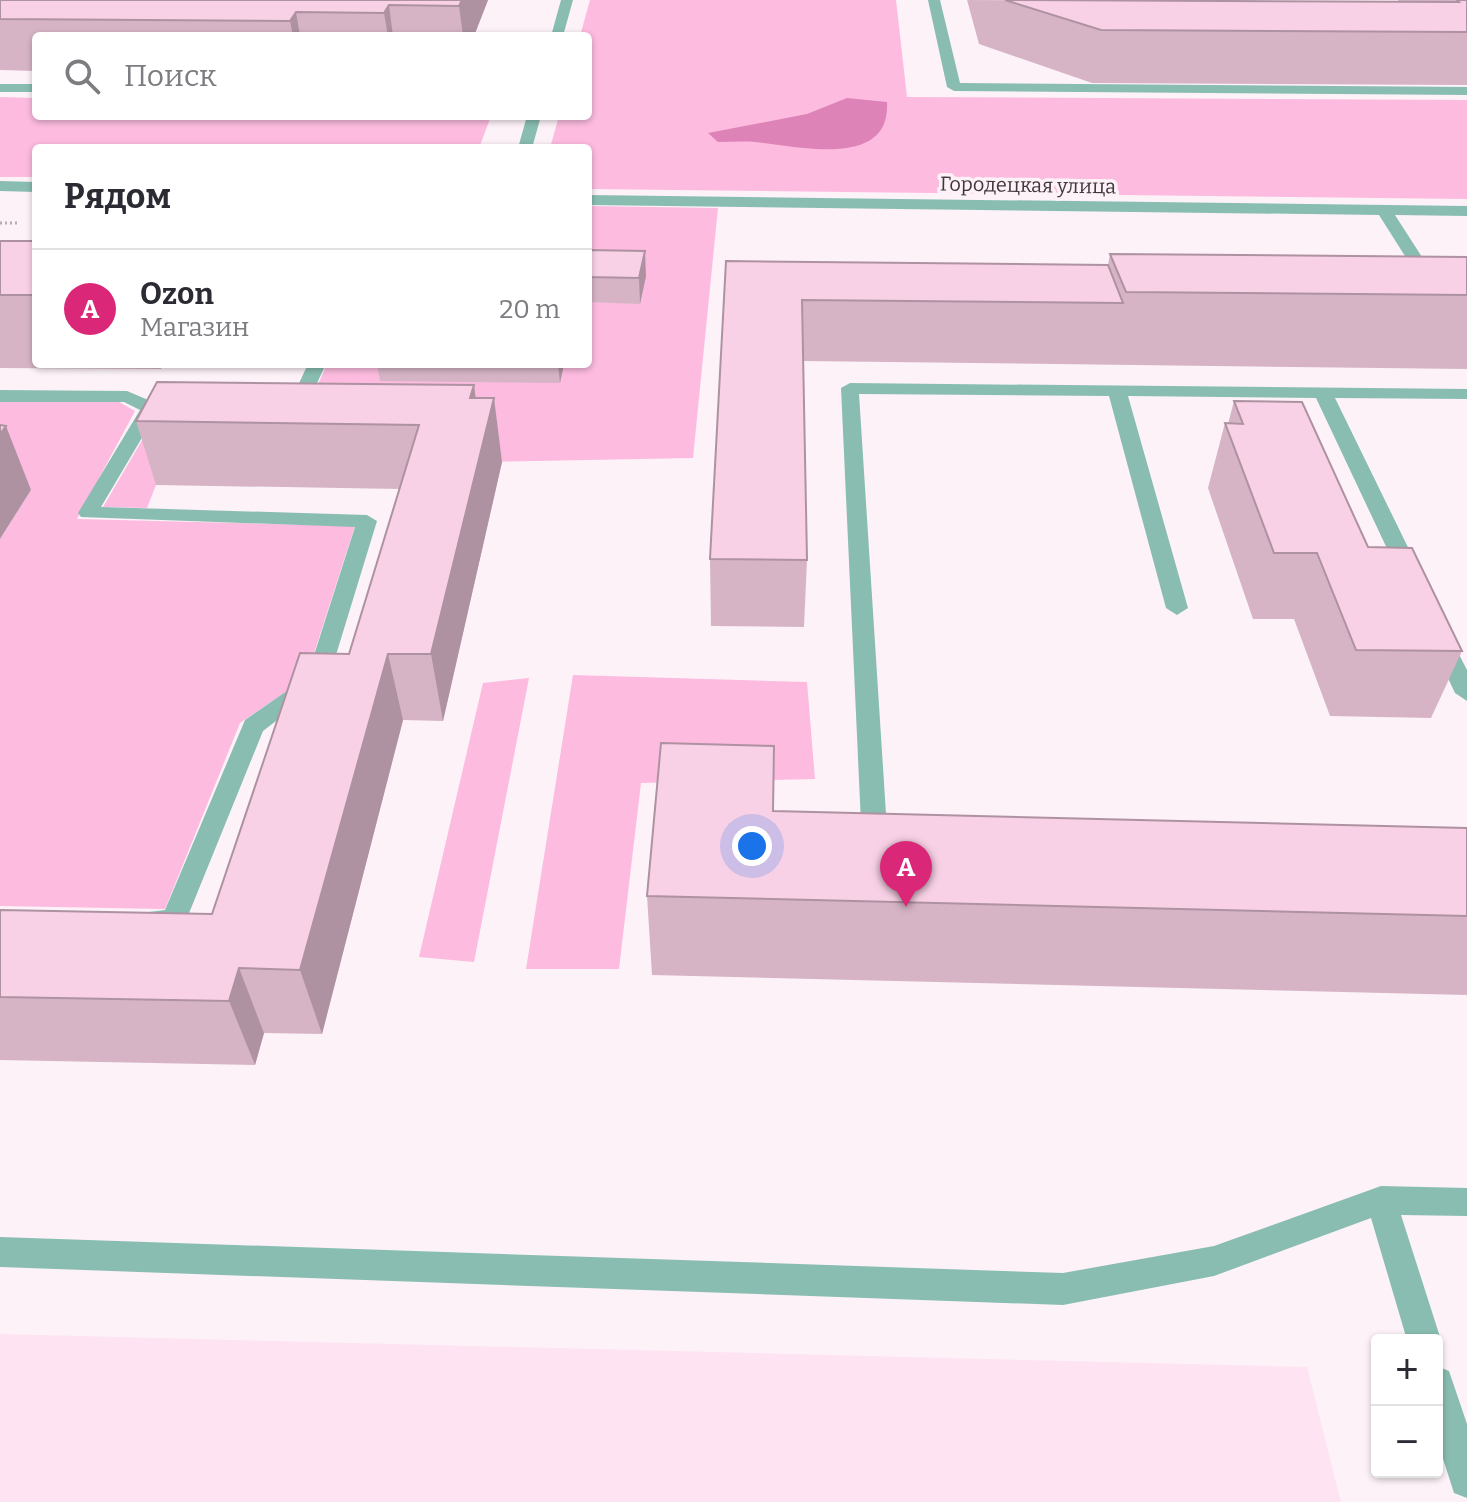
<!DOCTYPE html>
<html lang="ru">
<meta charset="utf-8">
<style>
:root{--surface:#fff;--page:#f2f2f3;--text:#2b2b33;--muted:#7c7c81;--line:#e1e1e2;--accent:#db2777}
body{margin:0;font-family:Bitter,serif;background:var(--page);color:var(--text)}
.controls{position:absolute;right:24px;bottom:24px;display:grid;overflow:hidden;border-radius:8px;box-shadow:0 2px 6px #0004}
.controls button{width:72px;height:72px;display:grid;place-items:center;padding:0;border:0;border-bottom:2px solid var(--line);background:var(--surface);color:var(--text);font:40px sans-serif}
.you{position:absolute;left:752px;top:846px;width:28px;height:28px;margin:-20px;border:6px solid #fff;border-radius:50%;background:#1a73e8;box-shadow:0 0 0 12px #1a73e833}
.badge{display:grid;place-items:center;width:52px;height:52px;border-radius:50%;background:var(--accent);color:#fff;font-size:26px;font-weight:700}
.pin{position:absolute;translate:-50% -66px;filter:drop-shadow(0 2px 4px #0008)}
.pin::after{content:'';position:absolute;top:42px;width:28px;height:24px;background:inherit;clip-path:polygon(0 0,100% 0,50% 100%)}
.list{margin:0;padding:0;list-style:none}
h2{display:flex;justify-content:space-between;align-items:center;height:104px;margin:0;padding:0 32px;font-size:34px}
h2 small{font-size:26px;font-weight:400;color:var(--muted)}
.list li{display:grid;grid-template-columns:52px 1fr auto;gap:24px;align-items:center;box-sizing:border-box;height:120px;padding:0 32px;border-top:2px solid var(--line)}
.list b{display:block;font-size:30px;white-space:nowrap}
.list p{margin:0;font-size:26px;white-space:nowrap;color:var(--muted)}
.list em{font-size:26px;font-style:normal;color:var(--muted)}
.icon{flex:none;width:44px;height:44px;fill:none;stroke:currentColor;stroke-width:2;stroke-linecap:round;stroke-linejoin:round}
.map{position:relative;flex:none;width:1467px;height:1502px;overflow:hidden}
.search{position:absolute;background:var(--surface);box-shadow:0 2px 6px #0004;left:32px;top:32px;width:560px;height:88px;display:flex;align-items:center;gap:20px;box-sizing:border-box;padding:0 28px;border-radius:8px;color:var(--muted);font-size:30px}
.panel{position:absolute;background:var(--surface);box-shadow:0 2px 6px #0004;left:32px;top:144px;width:560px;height:224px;border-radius:8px}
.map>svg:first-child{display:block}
</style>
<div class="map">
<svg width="1467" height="1502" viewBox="0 0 1467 1502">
<rect width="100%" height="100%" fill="#fdf2f8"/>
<path fill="#fee4f2" d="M0 1334 1307 1367 1341 1502H0Z"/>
<path fill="#fcbbdf" d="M590 0H896L907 97 1467 100V199L588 189V148H550L559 116H588V36H580Z
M0 97 36 98V116H491L479 148H36V177H0Z
M588 206 718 208 693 458 479 462 156 485 147 508 103 507 158 413 305 414 327 364H588Z
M0 401 119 402 135 411 77 519 355 526 306 678 240 723 165 909 0 906V539L31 490 0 489Z
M573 675 807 682 815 779 641 783 619 969H526Z
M529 678 474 962 419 957 483 683Z"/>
<path fill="#de83b8" d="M847 98 887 102C891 170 797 146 755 142 743 141 730 142 718 142L708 133 807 114Z"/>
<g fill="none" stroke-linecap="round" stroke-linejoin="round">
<path stroke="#b6acb2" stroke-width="3" stroke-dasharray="2 3" stroke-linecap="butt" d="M0 223H19"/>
<path fill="#89bdb1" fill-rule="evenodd" d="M561 0H573L563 36H551Z
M928 0H940L960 83 1467 87V95L954 91 947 87Z
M0 84H36V92H0Z
M527 116H541L532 148H518Z
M0 181 36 182V192L0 191Z
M588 195 1467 206V216L1395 215 1438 282 1430 287 1424 286 1379 215 588 205Z
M308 364H326L303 413H289L287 409Z
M850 383 1467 389V399L1335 398 1422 576 1411 583 1400 576 1316 398 1128 396 1188 608 1177 615 1166 608 1109 396 859 394 888 845 884 852 875 855 866 852 862 845 841 388Z
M0 390 127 391 153 402 170 404V412L156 414 101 507 367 515 377 521 328 681 263 731 183 928 174 932 141 927 137 920 141 913 165 910 245 720 307 677 355 527 81 517 78 513 140 410 124 402H0Z
M1440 631 1448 633 1467 670V701L1455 693 1429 638Z
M1381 1186 1467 1188V1216L1401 1215 1441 1340 1437 1349V1340H1407L1371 1218 1214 1276 1063 1305 0 1267V1237L1063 1273 1214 1246Z
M1437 1366 1449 1371 1467 1424V1498L1454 1493 1437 1440Z"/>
</g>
<path fill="#d6b4c6" d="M0 0H488L474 36H36V71L0 70Z
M967 0 1399 2 1398 0H1467V85L1092 83 979 44Z
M0 241H36V364H164L161 369 0 368Z
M588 250 646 276 640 304 588 302Z
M1110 254 1467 257V369L803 361 807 560 804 627 711 626 710 559 726 261 1108 265Z
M377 364H564L560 383 380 381Z
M474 385 475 398 502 462 443 721 403 720 322 1034 264 1033 255 1065 0 1060V910L212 914 349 654 400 489 156 485 136 421Z
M1234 401 1462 651 1431 718 1330 716 1294 619H1253L1208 488 1225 423 1228 424Z
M773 811 1467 828V995L652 975 647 896Z"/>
<path fill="#ae92a1" d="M462 0H488L474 36H463L459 6Z
M389 5 393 36H388L384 13Z
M296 12 300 36H293L290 21Z
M645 251 646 276 640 304 639 278Z
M558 364H564L560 383Z
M474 385 482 446 494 398 502 462 443 721 431 654 470 398Z
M6 426 31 490 0 539V434Z
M388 654 403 720 322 1034 300 970Z
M239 968 264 1033 255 1065 229 1001Z"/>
<path fill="#f9d1e6" stroke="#ae92a1" stroke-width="2" d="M0 0H462L459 6 389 5 384 13 296 12 290 21 0 19Z
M1005 0 1459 2 1457 0H1467V32L1101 30Z
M0 241H36V295H0Z
M588 250 645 251 639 278 588 277Z
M1110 254 1467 257V295L1126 292Z
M726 261 1108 265 1123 303 802 300 807 560 710 559Z
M157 382 474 385 470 398H494L431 654H388L300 970 239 968 229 1001 0 997V910L212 914 300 653 349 654 419 425 136 421Z
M1234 401 1302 402 1368 547 1412 548 1462 651 1356 650 1317 553H1274L1225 423 1243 424Z
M0 425 6 426 0 434Z
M661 743 774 746 773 811 1467 828V916L647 896Z"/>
<g text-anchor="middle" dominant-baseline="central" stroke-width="7" stroke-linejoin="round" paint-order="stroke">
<g font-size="20" fill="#41383d" stroke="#fdf2f8">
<text transform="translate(1028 185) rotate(1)">Городецкая улица</text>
</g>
</g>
</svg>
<div class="controls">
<button>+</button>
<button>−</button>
</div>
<div class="you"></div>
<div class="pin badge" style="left:906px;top:907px">A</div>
<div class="search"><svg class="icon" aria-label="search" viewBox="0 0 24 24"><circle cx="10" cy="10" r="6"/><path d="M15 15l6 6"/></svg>Поиск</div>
<section class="panel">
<h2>Рядом<small></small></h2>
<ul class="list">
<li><span class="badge">A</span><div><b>Ozon</b><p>Магазин</p></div><em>20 m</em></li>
</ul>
</section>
</div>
